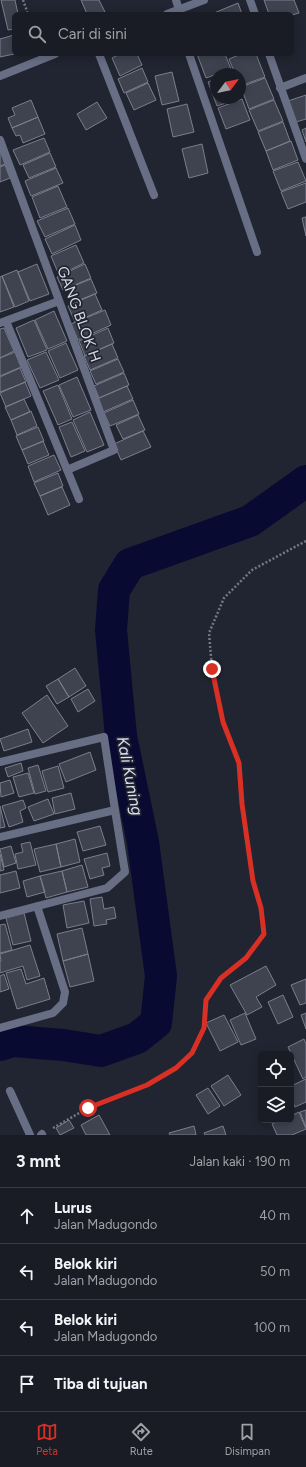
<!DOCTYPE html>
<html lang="id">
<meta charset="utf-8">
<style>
:root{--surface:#191c25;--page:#22252d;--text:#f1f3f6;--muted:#9fa1a7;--line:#373a42;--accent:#d93025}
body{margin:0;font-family:Figtree,sans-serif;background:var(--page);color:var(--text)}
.controls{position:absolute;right:12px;bottom:12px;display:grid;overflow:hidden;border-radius:6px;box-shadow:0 2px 10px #0003}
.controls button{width:36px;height:36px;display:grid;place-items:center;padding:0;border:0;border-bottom:1px solid var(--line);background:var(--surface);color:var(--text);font:20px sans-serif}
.compass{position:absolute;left:210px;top:68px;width:36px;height:36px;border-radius:50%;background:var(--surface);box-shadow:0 2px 10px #0003;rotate:58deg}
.stop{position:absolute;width:12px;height:12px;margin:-9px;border:3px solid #d93025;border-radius:50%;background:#fff}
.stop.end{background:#d93025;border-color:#fff;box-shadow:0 1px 4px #0008}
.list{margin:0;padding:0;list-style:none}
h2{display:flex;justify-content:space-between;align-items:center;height:52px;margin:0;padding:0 16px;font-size:17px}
h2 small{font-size:13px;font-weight:400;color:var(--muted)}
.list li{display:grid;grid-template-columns:26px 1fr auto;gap:12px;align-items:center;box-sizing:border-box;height:56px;padding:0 16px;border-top:1px solid var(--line)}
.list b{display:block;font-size:15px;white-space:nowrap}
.list p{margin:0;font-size:13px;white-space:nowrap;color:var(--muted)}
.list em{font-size:13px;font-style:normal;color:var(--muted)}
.icon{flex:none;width:22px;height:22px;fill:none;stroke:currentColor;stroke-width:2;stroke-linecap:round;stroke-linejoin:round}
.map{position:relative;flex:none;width:306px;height:1135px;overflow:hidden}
.search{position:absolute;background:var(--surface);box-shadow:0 2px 10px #0003;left:12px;right:12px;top:12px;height:44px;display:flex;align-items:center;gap:10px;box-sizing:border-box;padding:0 14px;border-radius:6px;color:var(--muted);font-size:15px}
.sheet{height:276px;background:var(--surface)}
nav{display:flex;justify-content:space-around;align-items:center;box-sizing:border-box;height:56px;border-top:1px solid var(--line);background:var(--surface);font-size:11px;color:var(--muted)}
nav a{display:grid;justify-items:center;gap:2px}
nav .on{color:var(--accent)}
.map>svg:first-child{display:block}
</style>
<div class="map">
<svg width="306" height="1135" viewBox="0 0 306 1135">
<rect width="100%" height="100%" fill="#212531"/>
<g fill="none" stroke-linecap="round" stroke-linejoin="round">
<path stroke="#080a32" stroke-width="32" d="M0 1045 13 1041 63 1045 101 1051 137 1038 156 1023 161 976 143 842 121 736 111 630 114 590 130 564 250 521 306 481"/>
</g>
<path fill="#3f4350" stroke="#7a7e8d" d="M1 0H15L18 14H14V29L8 30Z
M81 0H99L106 14H87Z
M264 0H294L299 13 292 15V14H269Z
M238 3 242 14H214V13Z
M14 35V54L0 57V39Z
M120 54H137L142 65 120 76 112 58Z
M197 54H225L231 69 206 78Z
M241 54H256L265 77 240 86V74H235L229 59Z
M142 68 148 82 124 93 118 79Z
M172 72 179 101 162 105 155 76Z
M265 78 274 99 249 109 241 87Z
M216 79V98H240L217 106 208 82Z
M148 83 156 100 134 110 126 93Z
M306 95V119L296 122 288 101Z
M242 99 250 120 226 129 218 108Z
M31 100 38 117 12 128 8 118 15 115 12 108Z
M274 100 283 121 258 131 249 110Z
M97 102 107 118 86 130 77 114Z
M187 104 194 132 173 137 167 109Z
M38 117 45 134 23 143 20 135 16 136 12 128Z
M283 122 290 141 266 151 258 132Z
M306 128V142L302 130Z
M44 138 50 152 20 165 13 150Z
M291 141 298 160 273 170 266 151Z
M202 144 208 173 189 178 182 149Z
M0 150 5 164 0 166Z
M50 153 56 167 29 178 23 165Z
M298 162 306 181 281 191 273 171Z
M5 165 10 178 0 182V167Z
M56 168 63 183 31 196 25 181Z
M306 183V202L288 209 281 192Z
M58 186 67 207 40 218 32 197Z
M68 208 75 224 45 237 37 221Z
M306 217V236L302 218Z
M75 225 81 240 52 254 45 239Z
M76 245 84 263 59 275 51 256Z
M37 264 49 294 30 301 18 272Z
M85 264 91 278 63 290 57 277Z
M17 270 29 301 15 307 2 276Z
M2 276 14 307 0 312V277Z
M91 279 97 293 77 301 71 287Z
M95 294 102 310 75 322 68 306Z
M105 310 111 325 78 340 71 324Z
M54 311 67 341 48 349 35 320Z
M34 320 47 350 28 357 16 328Z
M4 328 14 351 0 358V329Z
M108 328 114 343 85 356 79 341Z
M66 343 78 370 60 378 48 351Z
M112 344 118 358 90 370 84 356Z
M15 352 21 367 0 376V358Z
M46 352 59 380 40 388 27 360Z
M118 359 124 372 96 384 90 371Z
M20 368 26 382 0 392V377Z
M124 373 129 385 99 398 94 386Z
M77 377 91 410 73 417 59 385Z
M25 382 31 396 6 407 0 393Z
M58 385 72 419 58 425 43 391Z
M127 386 133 399 103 412 97 399Z
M24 399 30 412 11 420 5 407Z
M133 400 139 414 110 426 104 413Z
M31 411 37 426 17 435 11 420Z
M90 412 104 445 87 452 73 420Z
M138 415 145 430 123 439 116 425Z
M72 422 85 451 71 457 59 427Z
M38 427 44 441 22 450 16 436Z
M143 431 151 447 121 460 114 444Z
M43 441 49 455 28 464 22 450Z
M54 455 61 470 34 482 28 466Z
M58 473 63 486 40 496 34 483Z
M62 487 70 505 48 515 40 496Z
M75 668 86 686 69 697 58 679Z
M58 679 69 697 57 704 46 686Z
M88 689 95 701 78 712 71 699Z
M47 695 68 726 43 743 22 713Z
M28 729 32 742 4 751 0 739Z
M90 752 96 770 66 782 59 764Z
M21 763 23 771 8 777 5 768Z
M38 765 46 791 35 794 28 768Z
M58 766 64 788 48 792 42 771Z
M28 773 34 793 19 797 13 777Z
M10 780 14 793 1 797 0 783Z
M71 793 75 809 55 814 52 798Z
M48 799 54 814 34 821 28 807Z
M23 800 26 808 20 811 23 822 9 827 2 806Z
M0 806 5 827 0 828Z
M100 826 106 845 83 851 77 832Z
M75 839 80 862 61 867 56 844Z
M30 842 36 865 18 869 15 854 23 852 21 844Z
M56 844 61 867 40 872 34 849Z
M11 846 16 863 4 867 0 849Z
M107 853 110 866 102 868 104 875 90 879 84 859Z
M0 854 4 870 0 871Z
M82 865 88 887 67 892 62 871Z
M16 871 20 888 0 893V875Z
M62 871 67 892 46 898 40 876Z
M40 876 45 892 27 897 23 881Z
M102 897 104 909 114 907 116 918 106 920 107 924 94 926 90 899Z
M84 901 89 923 67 928 63 905Z
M24 913 31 941 13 945 6 918Z
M5 924 12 950 0 953V925Z
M82 928 88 954 63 961 57 934Z
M30 945 40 976 27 980 23 966 0 973V961H1L0 954Z
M88 954 94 981 70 987 63 961Z
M266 966 276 985 256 997 262 1007 247 1015 230 985Z
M21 969 26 984 44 978 50 999 17 1009 6 973Z
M4 974 9 989 0 992V976Z
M306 979V1003L300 1005 291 985Z
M283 995 293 1017 278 1024 268 1002Z
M245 1013 256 1039 241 1045 230 1020Z
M306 1013V1029L301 1015Z
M224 1015 238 1042 220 1051 206 1023Z
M304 1039 306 1044V1077L303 1079 288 1047Z
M228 1075 241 1095 224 1106 211 1086Z
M306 1079V1102L295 1107 291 1099V1086Z
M208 1088 220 1106 208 1114 196 1095Z
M306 1110V1127L300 1112Z
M299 1112 306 1129 292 1135H277L272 1124 281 1120H291V1116Z
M99 1115 110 1135H86L81 1125Z
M69 1120 74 1128 60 1135 56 1128Z
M194 1126 196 1135H170L169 1133Z
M223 1126 226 1135H205L204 1133Z"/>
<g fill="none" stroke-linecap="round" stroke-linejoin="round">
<path stroke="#767983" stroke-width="2.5" stroke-dasharray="2 2" stroke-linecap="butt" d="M23 0 28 14
M53 1128 88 1108 147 1085 176 1068 192 1053 204 1029 206 1000 221 978 246 958 264 933 261 908 253 881 242 804 239 763 223 722 212 669 209 633 224 598 252 570 306 541"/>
<path stroke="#686e84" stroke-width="8" d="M176 0 179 10"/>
<path stroke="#686e84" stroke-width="8" d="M250 0 255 14
M167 14 204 0
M99 54 154 195
M189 54 257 252
M269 54 306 159
M0 76 55 54
M280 88 306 78
M0 140 114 450 67 470
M6 321 79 499
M0 323 59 301
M0 762 104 737 115 810 0 837
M0 916 107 888 125 872 115 810
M0 1028 53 1013 63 1003 65 992 37 906
M10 1091 30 1135
M41 1135 42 1134"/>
</g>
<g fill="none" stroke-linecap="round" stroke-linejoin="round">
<path stroke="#d93025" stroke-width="5" d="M88 1108 147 1085 176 1068 192 1053 204 1028 206 1000 221 978 246 958 264 934 261 908 253 881 242 804 239 763 223 722 212 669"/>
</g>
<g text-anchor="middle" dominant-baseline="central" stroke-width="3.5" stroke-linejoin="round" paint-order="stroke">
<g font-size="15" fill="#d9dbe3" stroke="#212531">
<text transform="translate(79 314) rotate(70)">GANG BLOK H</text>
</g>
<g font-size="16" font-style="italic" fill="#dde2f1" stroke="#212531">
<text transform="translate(130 776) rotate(79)">Kali Kuning</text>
</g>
</g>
</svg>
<div class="controls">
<button><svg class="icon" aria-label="locate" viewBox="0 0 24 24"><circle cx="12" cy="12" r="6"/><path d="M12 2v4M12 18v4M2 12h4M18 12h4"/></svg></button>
<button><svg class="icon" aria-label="layers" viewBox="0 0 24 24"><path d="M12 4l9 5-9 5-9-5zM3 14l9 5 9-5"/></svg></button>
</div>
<svg class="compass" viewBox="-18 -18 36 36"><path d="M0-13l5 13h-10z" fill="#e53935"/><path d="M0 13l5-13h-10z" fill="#9fa1a7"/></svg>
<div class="stop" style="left:88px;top:1108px"></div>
<div class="stop end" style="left:212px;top:669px"></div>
<div class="search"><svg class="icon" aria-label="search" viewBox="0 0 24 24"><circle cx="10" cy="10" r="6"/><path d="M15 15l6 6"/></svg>Cari di sini</div>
</div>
<section class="sheet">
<h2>3 mnt<small>Jalan kaki · 190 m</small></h2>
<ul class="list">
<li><svg class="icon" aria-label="ahead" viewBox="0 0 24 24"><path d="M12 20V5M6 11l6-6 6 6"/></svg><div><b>Lurus</b><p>Jalan Madugondo</p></div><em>40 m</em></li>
<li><svg class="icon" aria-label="left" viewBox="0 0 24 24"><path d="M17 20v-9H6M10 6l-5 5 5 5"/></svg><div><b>Belok kiri</b><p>Jalan Madugondo</p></div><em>50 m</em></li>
<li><svg class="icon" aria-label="left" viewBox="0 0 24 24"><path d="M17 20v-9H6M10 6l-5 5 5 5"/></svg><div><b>Belok kiri</b><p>Jalan Madugondo</p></div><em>100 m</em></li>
<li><svg class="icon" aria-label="arrive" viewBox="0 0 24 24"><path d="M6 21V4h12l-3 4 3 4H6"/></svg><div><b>Tiba di tujuan</b></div></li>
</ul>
</section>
<nav>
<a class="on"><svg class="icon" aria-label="map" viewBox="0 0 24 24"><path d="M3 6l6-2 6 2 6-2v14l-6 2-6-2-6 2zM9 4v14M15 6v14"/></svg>Peta</a>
<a><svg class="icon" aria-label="directions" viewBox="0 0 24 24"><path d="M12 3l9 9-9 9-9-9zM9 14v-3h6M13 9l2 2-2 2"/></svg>Rute</a>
<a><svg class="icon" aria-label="saved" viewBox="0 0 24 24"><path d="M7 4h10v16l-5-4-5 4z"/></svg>Disimpan</a>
</nav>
